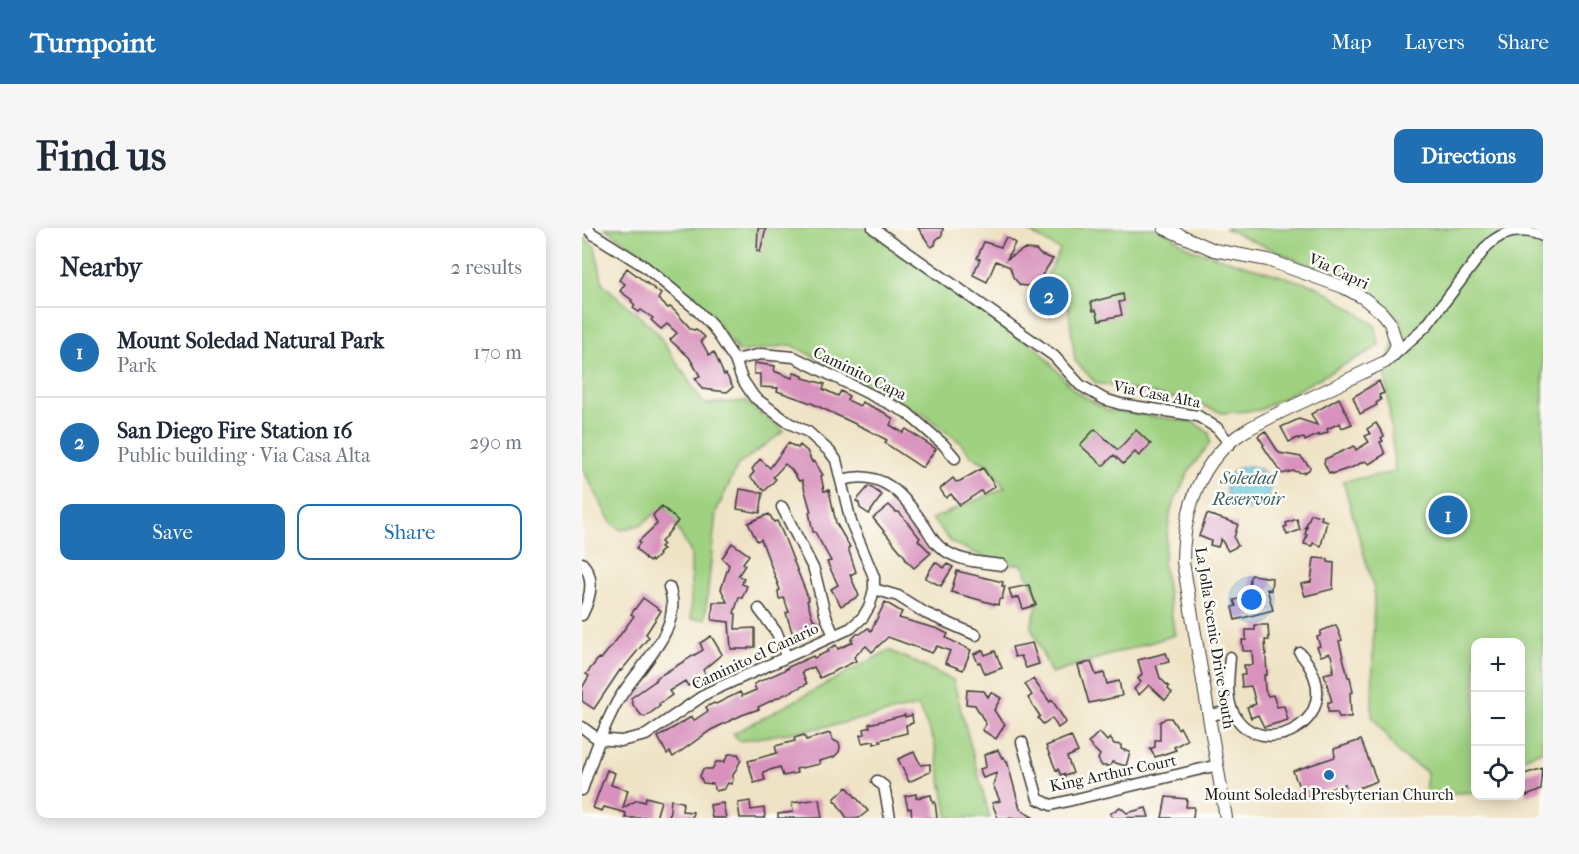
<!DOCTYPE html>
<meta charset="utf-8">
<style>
:root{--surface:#fff;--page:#f6f6f7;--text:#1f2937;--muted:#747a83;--line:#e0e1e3;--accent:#1f6fb2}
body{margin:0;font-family:"IM FELL French Canon",serif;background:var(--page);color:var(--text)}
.controls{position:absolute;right:18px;bottom:18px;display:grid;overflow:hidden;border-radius:12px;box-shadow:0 3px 15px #0003}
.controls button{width:54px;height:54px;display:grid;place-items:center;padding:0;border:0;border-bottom:2px solid var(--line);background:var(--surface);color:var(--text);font:30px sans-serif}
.you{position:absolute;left:670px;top:372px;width:21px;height:21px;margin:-15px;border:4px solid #fff;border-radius:50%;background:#1a73e8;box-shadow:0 0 0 9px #1a73e833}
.badge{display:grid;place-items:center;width:39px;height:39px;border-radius:50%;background:var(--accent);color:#fff;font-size:20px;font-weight:700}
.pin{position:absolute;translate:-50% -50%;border:3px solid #fff;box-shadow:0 2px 6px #0006}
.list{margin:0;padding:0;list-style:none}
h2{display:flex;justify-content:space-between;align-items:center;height:78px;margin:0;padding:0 24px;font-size:26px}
h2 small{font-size:20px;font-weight:400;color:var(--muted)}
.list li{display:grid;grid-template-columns:39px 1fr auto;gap:18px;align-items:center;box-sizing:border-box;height:90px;padding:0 24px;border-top:2px solid var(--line)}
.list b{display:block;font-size:22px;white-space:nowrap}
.list p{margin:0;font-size:20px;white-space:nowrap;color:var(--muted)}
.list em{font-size:20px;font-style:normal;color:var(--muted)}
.actions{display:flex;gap:12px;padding:18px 24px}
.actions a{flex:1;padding:14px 0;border:2px solid var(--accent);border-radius:12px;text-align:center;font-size:21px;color:var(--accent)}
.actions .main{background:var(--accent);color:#fff}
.icon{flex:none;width:33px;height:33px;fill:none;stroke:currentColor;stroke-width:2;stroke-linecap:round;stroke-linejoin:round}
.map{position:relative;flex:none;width:961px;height:590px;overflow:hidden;border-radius:12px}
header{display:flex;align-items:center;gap:36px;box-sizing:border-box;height:84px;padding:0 30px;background:var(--accent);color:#fff}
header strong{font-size:28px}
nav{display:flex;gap:33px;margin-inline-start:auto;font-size:21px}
.intro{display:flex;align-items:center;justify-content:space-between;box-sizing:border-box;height:144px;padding:0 36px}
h1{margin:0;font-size:42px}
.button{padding:15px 27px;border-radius:12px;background:var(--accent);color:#fff;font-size:21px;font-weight:700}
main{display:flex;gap:36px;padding:0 36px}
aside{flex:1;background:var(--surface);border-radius:12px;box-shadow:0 3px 15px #0003}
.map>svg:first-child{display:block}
</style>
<header>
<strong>Turnpoint</strong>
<nav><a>Map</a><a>Layers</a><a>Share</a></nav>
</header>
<div class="intro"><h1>Find us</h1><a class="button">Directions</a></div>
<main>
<aside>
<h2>Nearby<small>2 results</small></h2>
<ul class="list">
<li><span class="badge">1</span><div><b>Mount Soledad Natural Park</b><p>Park</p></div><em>170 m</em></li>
<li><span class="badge">2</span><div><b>San Diego Fire Station 16</b><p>Public building · Via Casa Alta</p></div><em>290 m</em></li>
</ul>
<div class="actions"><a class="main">Save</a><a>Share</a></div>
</aside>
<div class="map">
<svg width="961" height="590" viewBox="0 0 961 590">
<rect width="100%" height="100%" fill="#fdfcf7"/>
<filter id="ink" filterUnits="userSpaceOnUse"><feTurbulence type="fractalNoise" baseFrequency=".0167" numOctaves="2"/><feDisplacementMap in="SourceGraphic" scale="12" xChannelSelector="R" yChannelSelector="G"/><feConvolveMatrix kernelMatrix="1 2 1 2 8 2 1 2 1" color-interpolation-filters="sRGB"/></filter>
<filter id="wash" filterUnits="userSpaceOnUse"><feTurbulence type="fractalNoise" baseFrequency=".008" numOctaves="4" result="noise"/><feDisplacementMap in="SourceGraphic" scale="24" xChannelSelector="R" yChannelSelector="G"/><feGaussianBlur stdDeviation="1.35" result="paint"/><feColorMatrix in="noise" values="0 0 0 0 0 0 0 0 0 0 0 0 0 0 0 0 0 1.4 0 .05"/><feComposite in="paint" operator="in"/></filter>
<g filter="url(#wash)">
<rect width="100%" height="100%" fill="#efe3c5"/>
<path fill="#9fd181" stroke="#5e764e" stroke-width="1.5" d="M23 0H291L459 124 493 163 525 182 611 194 627 205 628 215 607 243 589 281 581 336 593 407 469 445 449 399 457 372 440 336 420 337 370 315 350 291 423 260 406 237 389 228 379 215 342 187 210 117 157 124C120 73 74 35 23 0Z
M441 0H578L609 21 736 59 793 97 797 118 678 182 640 185 612 174 514 155 493 133 485 67 460 58 478 22Z
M642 0H961V522L939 531V415H894L893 564 843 567 845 544 818 527 790 488 792 361 761 253 813 244 803 139 819 91 773 58Z
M0 8 13 19 21 56 74 103 122 176 164 173 181 188 202 203 156 237 134 284 123 391H109V325L83 278 60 296 39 302 29 295 0 239Z
M307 422 371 452 408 590H366L352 513 336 478 252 497 158 513 151 506Z"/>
<path fill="#5ec4dc" stroke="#3d707c" stroke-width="1.5" d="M644 260a22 22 0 1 1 44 0a22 22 0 1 1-44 0Z"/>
<g id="blocks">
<path fill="#d892bd" d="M176 0H184L178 24 175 23Z
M336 0H361L360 7 354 12 353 17 349 19Z
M424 9 433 15 425 31 442 21 454 22 459 27 471 31 460 47 484 63 470 89 454 78 456 75 450 72 463 53 444 58 438 57 431 49 428 39 414 33 405 54 391 47 398 31 395 30 402 14 419 19Z
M45 40 79 66 76 71 86 80 88 79 93 83 109 101 112 102 114 101 123 109 119 113 127 127 132 124 142 147 144 146 151 159 145 164 120 161 113 150 118 148 107 129 88 112 95 105 85 96 79 101 69 92 71 90 59 82 57 84 51 80 53 77 49 73 50 72 38 63 43 56 37 52Z
M541 66 542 73 537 74 540 87 517 92 514 82 511 83 509 74Z
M172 135 193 138 192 143 210 150 212 145 221 148V150L243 156 241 161 256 168 259 163 267 168 265 172 278 178 280 174 301 184 311 191 308 197 321 205 324 201 354 221 341 239H339L303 215 305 212 284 201 229 175 195 163 196 160 178 159V146H172Z
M797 153 802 165 797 167 799 172 794 175 795 177 778 186 771 169Z
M757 170 770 196 760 200 758 195 745 201 746 204 737 208V206L723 213 722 210 717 211 716 210 707 214 699 199 717 191 735 197 729 186Z
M794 195 802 208 799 210 801 213 798 214 803 226 787 236 783 233 771 239 750 246 749 244 747 245 742 235 743 231 772 218 774 222 787 214 783 208 788 206 785 201Z
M513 201 536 222 554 202 569 216 557 228 553 224 541 236 532 227 521 238 498 217Z
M683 203 697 225 719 229 728 239 727 242 721 245 711 243 700 246 681 218 682 217 676 208Z
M206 215 216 220 218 217 225 223 230 234 232 233 241 247 239 248 242 263 247 262 254 295 268 319 266 320 274 344 268 347 277 368 259 378 249 361 256 357 245 334 249 333 233 304H231L227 284H229L220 252 217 253 209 241 203 236 191 249 194 251 183 263 168 249 172 244 170 241 178 231 188 240Z
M401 240 413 258 401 266 399 263 378 277 369 266 364 270 358 261 371 250 374 254 378 253Z
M287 258 300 267 287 286 278 280 277 275 274 273Z
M158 261 181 265 178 285 155 281Z
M307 277 314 284H317L338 310 336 312 349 325 332 340 323 331 324 330 291 290Z
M80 278 96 293 79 314 81 316 78 319 81 321 76 326 77 327 70 334 69 332 67 334 54 320 58 315 57 313 75 296 71 287Z
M187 286 192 294 195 293 201 306 227 372 225 373 231 391 236 394 235 400 216 406 215 403 210 404 204 385 207 384 202 370 197 371 196 363 198 362 179 311 175 313 166 295Z
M625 286 656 296 652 310 656 318 646 323 639 311 636 319 628 317 629 313 617 308Z
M729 286 740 288 739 291 745 293 739 318 731 315 730 318 722 316 725 307 723 306 725 299 723 300Z
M715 291 718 302 705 307 702 299 705 298 704 295Z
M150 315 167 327 161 335 163 337 156 348 162 350 160 356 165 358 160 370 157 369 152 385 154 386 153 401 173 400V419L166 420V421H149L147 394 130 392 131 374H145L139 361 147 337 140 330Z
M732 330 746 331V334L752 335 751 361 723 368 719 356 729 354Z
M353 334 362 340 365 336 371 339 359 358 343 350Z
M375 343 421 354 420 358H423L420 371H417L416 377 369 364Z
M670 347 690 350 689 362 685 361 691 382 653 392 650 379 654 378 652 372 662 370 661 365 667 364 668 349Z
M447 357 454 377 441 381 437 369 430 371 427 361Z
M61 370 79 383 64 406 67 409 39 443 38 442 12 481 0 473V460L7 448 4 446 17 430 19 431 33 414 52 388 49 386Z
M303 374 320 384 317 390 356 401 366 406 364 410 389 422 381 442 363 435 368 423 355 418 350 425 306 409 290 424 284 418 272 429 274 433 238 450 232 439 220 444 225 456 176 479 177 481 160 487 129 502 91 529 88 524 85 526 76 509 109 489 111 493 126 483 124 479 132 475 134 476 158 464 160 468 174 462 172 456 205 441 204 440 231 428 232 430 247 423 246 421 254 417 256 421 271 414 269 412 275 406H278L286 400 289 403Z
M673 397H686L687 412H683L685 447H682L683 462 686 468 691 467 695 479 702 478 706 492 682 499 676 487 669 490 665 479 674 476 670 461 669 458 660 459 659 447H663L662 437H671L670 423H661L660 412H664V402H673Z
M754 397 760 412 757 413 766 449H768L771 464 768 465 769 489H757L755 484H746V474H750L742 446 751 444 750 441H752L749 427 747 425 739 428 735 419 738 418 735 409 738 408 739 403Z
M129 408 140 426 121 442 123 446 115 453 106 458 103 453 87 463 90 467 77 476 78 478 63 489 60 488 51 477 49 470 73 453 74 450 121 422 118 415Z
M450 415 457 436 444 440 439 428 433 429 430 419Z
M401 422 403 427 413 423 420 440 403 446 398 434 396 435 392 426Z
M584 425 587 434 574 437 578 450 587 459 586 461 590 465 583 472 567 457 557 467 552 461 559 454 556 451 560 446 556 432Z
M509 434 514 447 522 445 525 456 537 453 540 468 507 475 496 437Z
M451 451 468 474 470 472 484 494 476 500 470 490 461 496 456 490 458 488 446 470 450 467 443 456Z
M385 462 402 463 406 469 409 464 419 470 412 482 419 493 423 496 414 511 400 502 404 496 393 477 384 476Z
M323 487V489L330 487 331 495 324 497 325 505 298 512 299 514 292 516V513L280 515 278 507 283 506 282 501 288 499 287 496Z
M584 490H589L596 501 598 499 605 512 592 519 594 522 573 529 568 521 573 519V512H578V494Z
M517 504 525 513 528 510 532 516 539 517V521L548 524 544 538 530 534 528 538H520L516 531 518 527 506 515Z
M248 505 251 512 257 515 258 519 257 524 252 529 237 533 238 536 214 541 215 545 201 548 198 539 181 544 183 552 172 555 166 533 195 525 193 518 213 513 212 510 222 507 224 512Z
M489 508 496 524 485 529 491 545 483 548 482 546 479 547 476 541 474 542 464 518Z
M779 512 795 553 766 564 763 556 721 570 711 543 753 529 752 521Z
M416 522 420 530 422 529 424 534 425 533 438 581 452 590H416L410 575 418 573 411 557 415 545 401 550 398 541 404 539 402 527Z
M332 524 339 537 348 536V544L327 554 316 531Z
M147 526H156L159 532 151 547V552L149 556 146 555 142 561 134 563 131 556 121 555 118 548 121 541H130L134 534H142Z
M961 540 959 562 945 568 941 557 939 558V547Z
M25 542 33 545 29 557 46 562 41 580 55 572 63 574 64 569 79 573 74 590H43L44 585 22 579 20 583 11 580Z
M265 559 286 583 277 590H265L252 571Z
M334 566V570L349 567 351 575 353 574 355 590H330L329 580 326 581 323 568Z
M584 569 605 571 604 579H612L611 590H580Z
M237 571 240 590H196V586L211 584 210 575Z
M89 572 101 574 100 583 111 584 110 590H87Z
M168 573 169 582 182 580 183 590H158L156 575Z
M141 575 144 590H130L128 577Z
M538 579 545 585 564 580 567 589 531 590 528 586Z"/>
</g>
</g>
<g filter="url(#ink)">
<use href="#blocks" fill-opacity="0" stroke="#3c3a35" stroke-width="1.5"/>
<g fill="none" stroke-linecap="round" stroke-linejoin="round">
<defs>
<path id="minor" d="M291 0 472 128 498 157 522 171 538 176 616 188 635 200 648 216
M810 129 845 97 905 18C921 2 941 0 961 8
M153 132 179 126 212 129 324 184 361 216 373 230
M260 252C301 240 321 267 342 297 347 304 351 314 358 319 376 334 397 334 420 337
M200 279 232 342 243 386 252 408
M0 335C14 350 8 371 0 387
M292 361 316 368 343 385 394 407
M177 381 195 405 204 428
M648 429C647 445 643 469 651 484 677 538 774 491 718 425
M628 487 650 483
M0 499 16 511 39 513 64 507 125 465 269 400 281 389 288 377 292 361V349L269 294 254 232 248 224 226 204 207 195 172 169 160 151 153 132 131 99 114 81 62 38 11 6 5 0
M440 514 456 571 469 577 636 537
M295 553 302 558 308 590
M0 562C10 532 19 504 34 476 52 442 104 402 87 359"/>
<path id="tertiary" d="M582 0 632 22 686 32 761 59 780 69 799 84 808 95 815 117 809 129 803 134C775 147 748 161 720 174 701 183 681 192 663 203 618 231 601 283 601 334L644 590"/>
</defs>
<use href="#minor" stroke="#3c3a35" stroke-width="13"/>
<use href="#tertiary" stroke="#3c3a35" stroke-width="14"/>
<use href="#minor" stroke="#fff" stroke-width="10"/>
<use href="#tertiary" stroke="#fff" stroke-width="12"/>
</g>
</g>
<circle fill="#1f6fb2" stroke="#fdfcf7" stroke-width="2" cx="747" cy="547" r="6"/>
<g text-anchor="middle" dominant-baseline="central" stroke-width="5" stroke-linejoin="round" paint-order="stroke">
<g font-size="16" fill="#1c1c1c" stroke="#fdfcf7">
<text transform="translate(757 43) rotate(25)">Via Capri</text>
<text transform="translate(278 145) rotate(26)">Caminito Capa</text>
<text transform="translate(575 166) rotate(11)">Via Casa Alta</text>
<text transform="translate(633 410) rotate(81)">La Jolla Scenic Drive South</text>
<text transform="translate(173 428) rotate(-25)">Caminito el Canario</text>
<text transform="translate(531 545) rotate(-12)">King Arthur Court</text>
</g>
<g font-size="16" fill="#1c1c1c" stroke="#fdfcf7">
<text x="747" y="566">Mount Soledad Presbyterian Church</text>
</g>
<g font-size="18" font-style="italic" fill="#365f69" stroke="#fdfcf7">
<text x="666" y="250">Soledad<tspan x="666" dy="21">Reservoir</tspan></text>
</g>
</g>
</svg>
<div class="controls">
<button>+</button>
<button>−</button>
<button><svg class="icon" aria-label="locate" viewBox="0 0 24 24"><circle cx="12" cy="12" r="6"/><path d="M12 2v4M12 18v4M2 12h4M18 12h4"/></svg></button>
</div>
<div class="you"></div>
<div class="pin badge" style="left:866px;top:287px">1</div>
<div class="pin badge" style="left:467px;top:68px">2</div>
</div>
</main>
